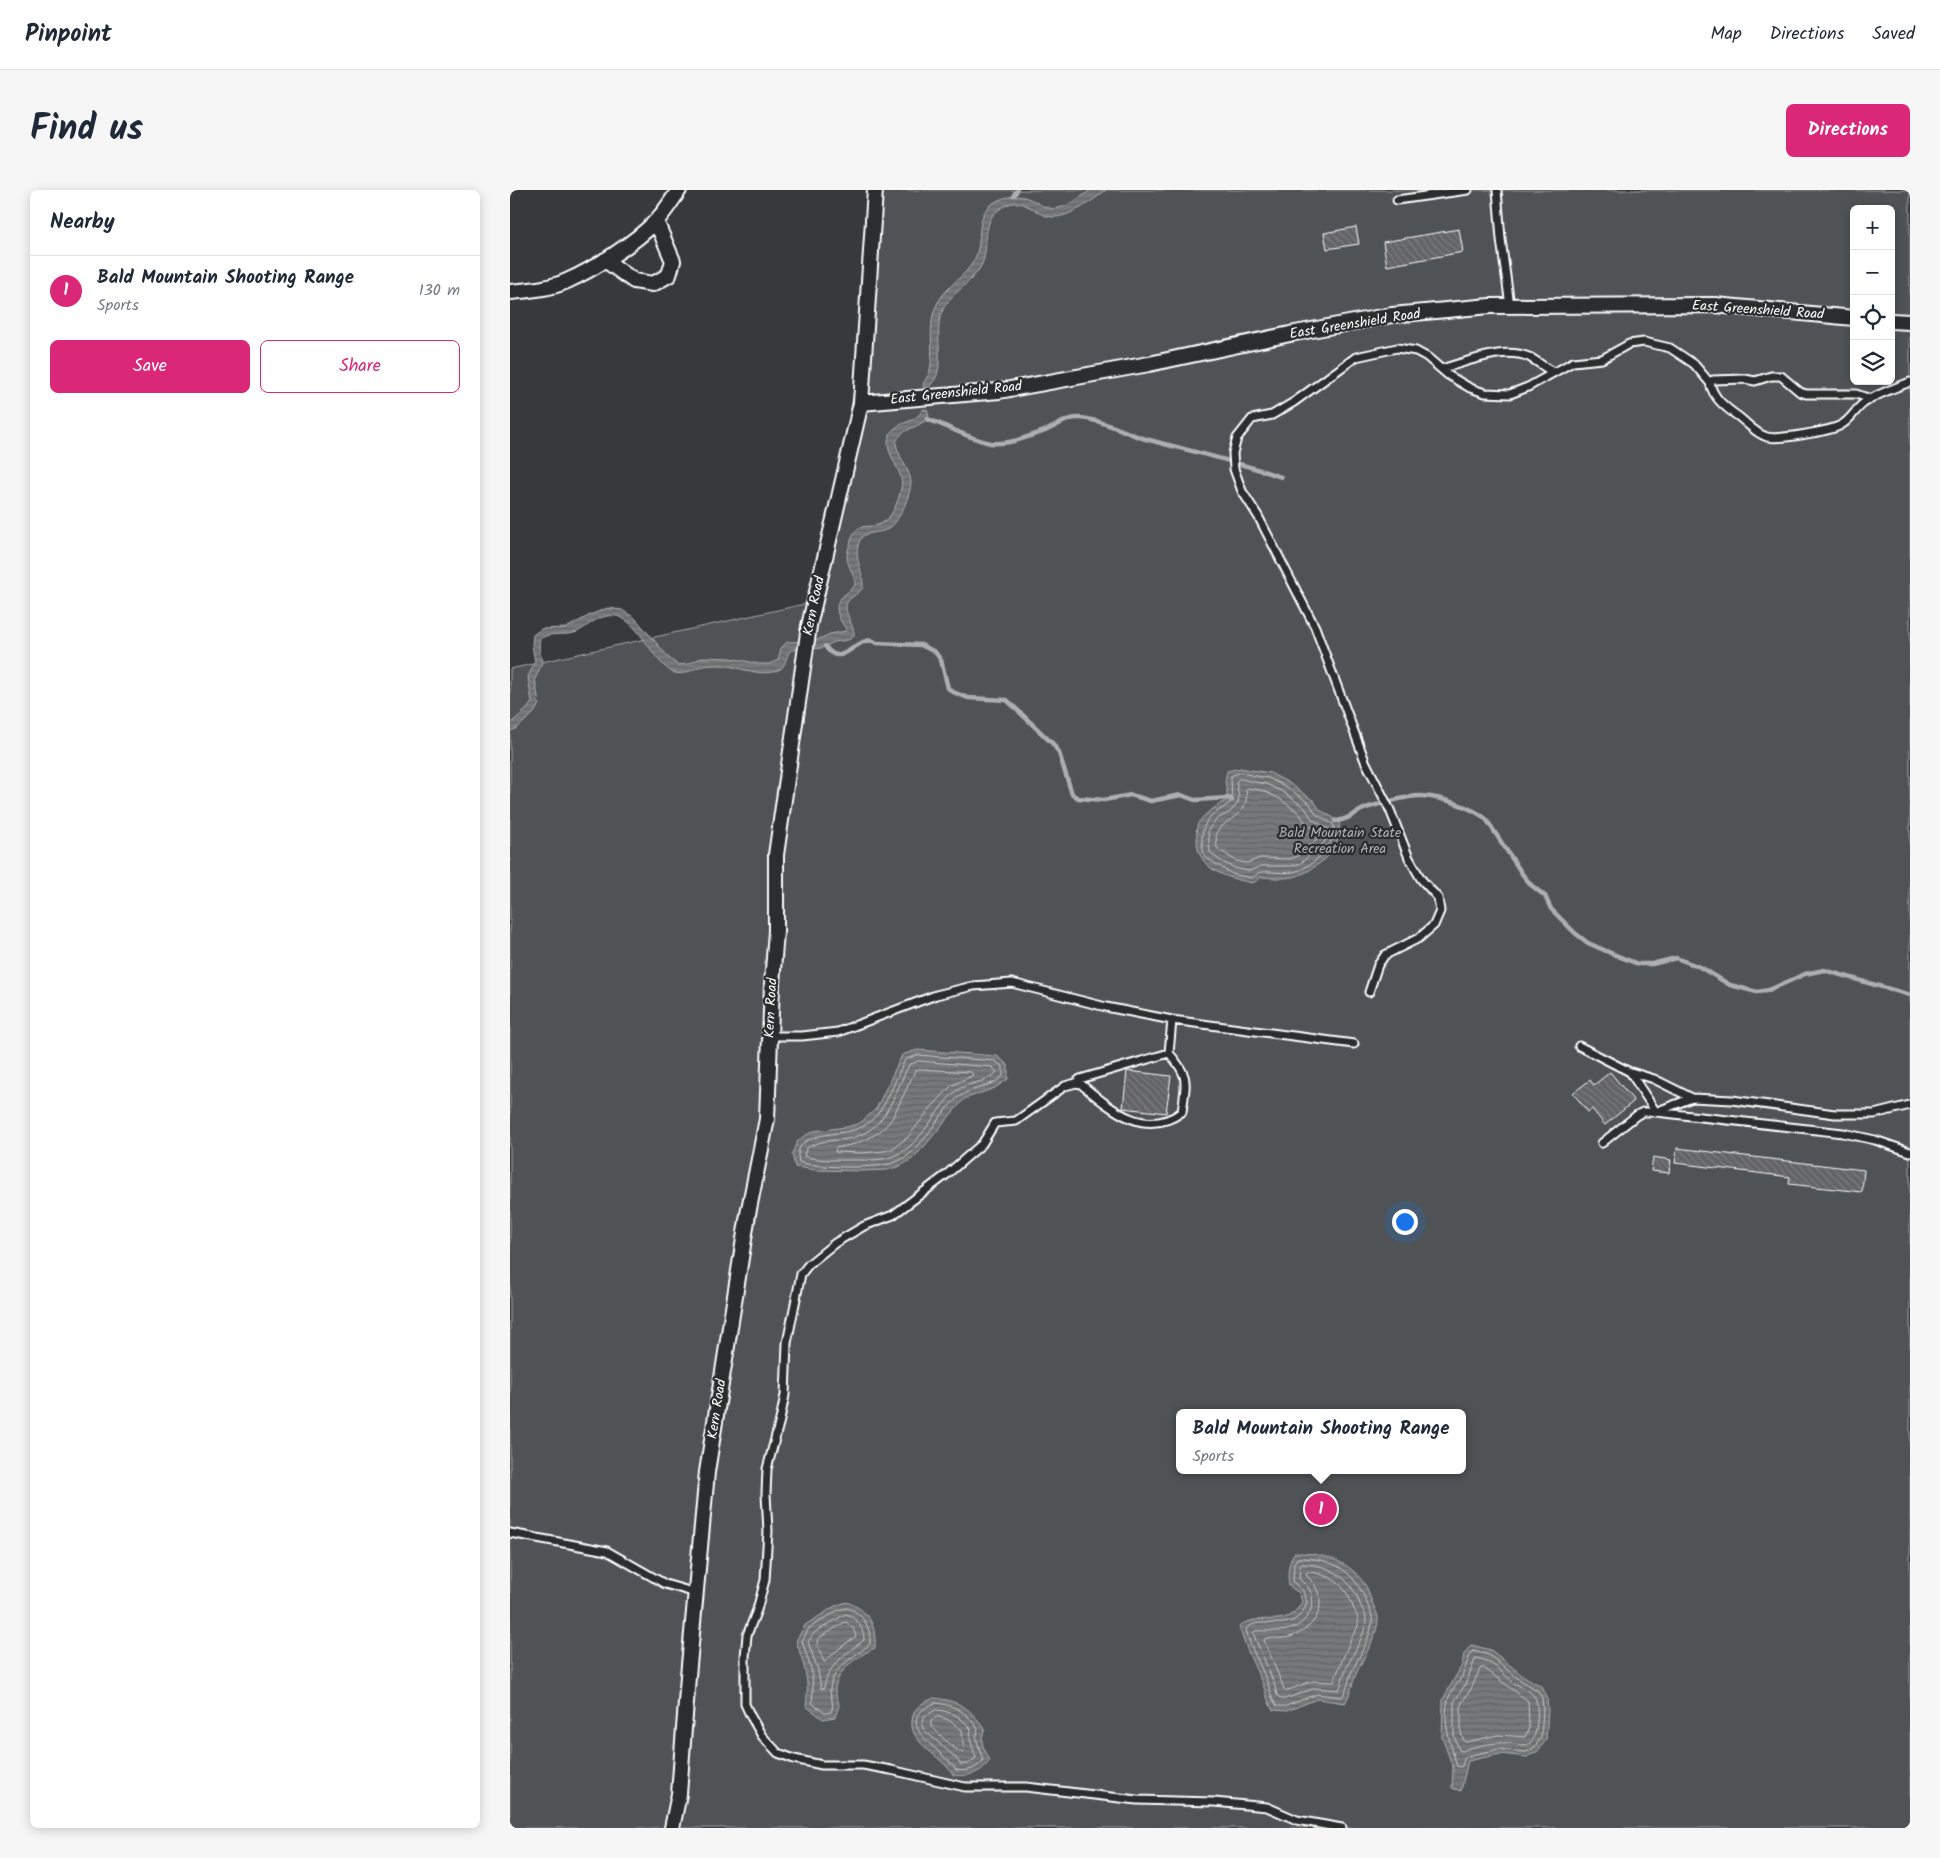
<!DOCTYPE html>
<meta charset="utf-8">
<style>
:root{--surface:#fff;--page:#f6f6f7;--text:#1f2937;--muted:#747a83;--line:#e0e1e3;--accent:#db2777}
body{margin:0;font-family:Kalam,sans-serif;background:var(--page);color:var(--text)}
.controls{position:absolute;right:15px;top:15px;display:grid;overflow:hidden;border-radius:8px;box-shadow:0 2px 12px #0003}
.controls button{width:45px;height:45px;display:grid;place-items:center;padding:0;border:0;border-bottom:1px solid var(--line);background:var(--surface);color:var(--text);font:25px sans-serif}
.you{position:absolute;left:894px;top:1031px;width:18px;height:18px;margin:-12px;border:4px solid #fff;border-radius:50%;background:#1a73e8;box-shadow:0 0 0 8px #1a73e833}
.badge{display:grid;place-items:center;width:32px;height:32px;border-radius:50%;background:var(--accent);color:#fff;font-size:16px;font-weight:700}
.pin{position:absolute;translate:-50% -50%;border:2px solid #fff;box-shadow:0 1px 5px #0006}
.popup{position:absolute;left:666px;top:1219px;width:290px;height:65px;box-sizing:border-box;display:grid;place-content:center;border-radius:8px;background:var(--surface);filter:drop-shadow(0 1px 4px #0005);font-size:16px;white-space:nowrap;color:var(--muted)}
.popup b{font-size:19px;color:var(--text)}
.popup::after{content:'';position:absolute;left:50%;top:100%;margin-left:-10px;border:10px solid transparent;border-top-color:var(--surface)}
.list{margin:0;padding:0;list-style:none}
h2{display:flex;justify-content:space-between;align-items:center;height:65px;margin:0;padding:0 20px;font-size:21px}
h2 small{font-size:16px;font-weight:400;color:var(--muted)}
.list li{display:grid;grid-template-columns:32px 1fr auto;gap:15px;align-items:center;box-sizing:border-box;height:70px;padding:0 20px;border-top:1px solid var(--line)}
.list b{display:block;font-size:19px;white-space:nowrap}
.list p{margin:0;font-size:16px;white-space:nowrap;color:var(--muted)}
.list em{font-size:16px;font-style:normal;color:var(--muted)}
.actions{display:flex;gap:10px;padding:15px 20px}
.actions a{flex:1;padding:11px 0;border:1px solid var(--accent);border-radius:8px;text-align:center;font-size:18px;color:var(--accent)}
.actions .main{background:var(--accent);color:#fff}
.icon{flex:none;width:28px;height:28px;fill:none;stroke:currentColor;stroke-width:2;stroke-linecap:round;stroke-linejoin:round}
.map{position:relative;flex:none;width:1400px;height:1638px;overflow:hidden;border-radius:8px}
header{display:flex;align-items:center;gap:30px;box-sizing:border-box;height:70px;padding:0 25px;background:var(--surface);border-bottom:1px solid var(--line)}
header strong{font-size:24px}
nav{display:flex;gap:28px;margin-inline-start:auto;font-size:18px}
.intro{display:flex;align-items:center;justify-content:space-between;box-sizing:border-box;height:120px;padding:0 30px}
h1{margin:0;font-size:35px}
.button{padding:12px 22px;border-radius:8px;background:var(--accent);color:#fff;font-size:18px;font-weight:700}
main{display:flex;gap:30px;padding:0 30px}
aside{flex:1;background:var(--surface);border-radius:8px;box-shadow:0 2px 12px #0003}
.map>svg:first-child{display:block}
</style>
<header>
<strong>Pinpoint</strong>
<nav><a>Map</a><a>Directions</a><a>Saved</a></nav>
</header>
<div class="intro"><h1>Find us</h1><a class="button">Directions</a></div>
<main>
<aside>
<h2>Nearby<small></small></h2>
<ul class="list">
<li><span class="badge">1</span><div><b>Bald Mountain Shooting Range</b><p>Sports</p></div><em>130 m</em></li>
</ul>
<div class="actions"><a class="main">Save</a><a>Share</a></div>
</aside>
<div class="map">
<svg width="1400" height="1638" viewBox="0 0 1400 1638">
<defs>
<pattern id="water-rules" width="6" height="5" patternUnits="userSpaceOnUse" patternTransform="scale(1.25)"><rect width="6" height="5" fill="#767879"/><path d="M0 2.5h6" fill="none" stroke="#616262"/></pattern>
<pattern id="building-back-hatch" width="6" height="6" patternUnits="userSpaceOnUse" patternTransform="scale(1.25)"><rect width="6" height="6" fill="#636465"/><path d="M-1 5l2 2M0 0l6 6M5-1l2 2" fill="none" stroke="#7a7b7c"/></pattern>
</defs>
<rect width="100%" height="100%" fill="#373a3b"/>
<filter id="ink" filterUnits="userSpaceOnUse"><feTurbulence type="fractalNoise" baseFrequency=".02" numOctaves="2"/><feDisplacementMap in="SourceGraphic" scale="10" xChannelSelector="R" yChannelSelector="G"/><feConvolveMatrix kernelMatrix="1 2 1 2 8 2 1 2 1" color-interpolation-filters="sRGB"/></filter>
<g filter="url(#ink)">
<path fill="#505354" stroke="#a8a9aa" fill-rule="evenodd" d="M373 0H1400V1638H0V479L313 410ZM1344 19H1381V191H1344ZM670 1223H952V1280H670Z"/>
<path fill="url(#water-rules)" stroke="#adaeaf" d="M581 0H596C584 10 559 28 543 27 521 26 514 0 487 21 472 33 479 58 472 74 463 94 438 103 431 124 425 143 433 166 427 185 426 189 422 193 419 197H413C413 190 419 187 420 180 425 156 415 131 430 109 439 95 455 86 463 72 477 50 458 20 494 8 524 0 528 22 548 18 560 16 571 6 581 0Z
M417 219 419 227C410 238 391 238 386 252 387 266 400 279 401 292 401 304 389 333 378 339 370 344 353 341 350 350 342 369 354 379 353 398 349 403 341 407 338 411 331 421 345 434 344 446L338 450 324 452 312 458 281 460C274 467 278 477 266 481 248 487 228 476 210 475 205 475 199 475 194 476 184 477 176 486 165 483 141 475 128 420 97 426 85 428 77 437 67 442 55 447 40 441 30 449L29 454 32 473 25 489 29 514 24 523 7 538 0 542V534L18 518 22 512 18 487 25 472 22 455 23 445 31 439 56 438 82 424 98 418 112 420 125 428 160 469 168 475 178 474 193 467 221 468 249 474H259L268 470 271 458 277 452 305 451 320 444 336 441C335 435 331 433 329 427 322 408 336 406 345 395 345 385 337 376 337 366 337 361 340 355 341 351 346 329 360 341 374 332 383 326 389 309 391 298 396 281 371 263 380 244 386 231 408 233 412 220Z
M730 578 760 583 779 593 804 611 810 620 829 631C830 640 829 649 824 658 819 669 795 685 783 687 773 689 762 688 752 687L743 693C717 688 686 680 687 648 687 645 686 639 687 636 692 623 708 617 718 608L715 591 717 581Z
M407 860 487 866 498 875V889L485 898 454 909 412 959 401 970 390 976 377 980 352 981 306 980 285 977 282 964 287 952 294 946 304 941 337 937 350 933 366 919 392 865Z
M784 1363C813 1363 841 1370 857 1398 859 1402 860 1408 862 1412 864 1417 867 1422 868 1427 869 1444 853 1468 846 1484 842 1494 841 1503 835 1513L807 1509 777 1521 763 1520C757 1511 757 1505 753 1495 744 1475 735 1457 729 1436 753 1420 775 1442 792 1412L789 1403 779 1396C777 1383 778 1374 784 1363Z
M337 1412C360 1421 366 1435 365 1458 348 1466 327 1479 325 1500 325 1505 329 1510 329 1516 328 1519 326 1524 325 1527L313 1529 296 1516C300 1490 294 1475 286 1451L295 1435 325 1416Z
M961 1455 981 1460 1012 1485 1031 1496 1037 1506 1038 1521 1036 1550 1028 1561 1017 1567 990 1564 958 1571 951 1601 942 1598 943 1578 932 1547 933 1509 952 1475 954 1464Z
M424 1508C450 1511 460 1518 475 1539 469 1552 473 1557 480 1570 471 1584 458 1587 443 1585 433 1566 399 1554 402 1531 403 1517 412 1513 424 1508Z"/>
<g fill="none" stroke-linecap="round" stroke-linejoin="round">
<path stroke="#c8c9c9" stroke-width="1" d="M730 583 758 588 777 597 800 614 806 624 824 635C827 655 802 678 783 682 773 684 762 681 752 682 748 682 745 686 742 688L722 684 695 667C690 651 690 633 705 623 711 619 717 616 722 611L721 586Z
M730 589 756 594 773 602 795 618 802 629 818 639 814 653 791 673 781 676H751L739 681 724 678 709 670 700 662 698 640 707 629 720 622 728 613 729 606 726 592Z
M738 598 754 601 770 609 789 623 796 633 809 642 807 649 788 666 780 669 750 668 737 673 726 671 707 658 706 643C718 626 740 626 736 600Z
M408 865 485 871 493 877V886C482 897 465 897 452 905 437 913 421 942 409 955 404 961 396 968 388 971 369 980 309 978 289 972 280 939 334 947 352 937 376 924 383 893 395 870Z
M409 871 482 877 487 882C476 894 457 892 446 901 424 920 412 954 386 965 373 971 357 970 344 970 328 970 310 971 294 966L296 959C307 950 323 951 337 949 377 942 383 905 399 875Z
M410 879 461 882 463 885 441 896 420 919 398 947 382 959 374 961 352 963 325 962 326 958C348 954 370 947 383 927L405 881Z
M788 1368C823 1368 844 1380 857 1413 858 1417 862 1423 862 1427 864 1441 848 1469 842 1481 838 1490 838 1499 832 1507L807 1504 776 1516H767C761 1509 761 1502 758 1494 751 1475 740 1458 736 1439 750 1423 786 1449 797 1412L793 1401 783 1392 784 1374Z
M792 1374C820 1374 841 1388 850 1414 852 1419 856 1424 856 1429 857 1443 840 1468 835 1482 832 1488 832 1494 829 1500L805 1498 775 1509H771L767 1505 764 1493 743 1443 745 1441C756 1440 767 1442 777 1440 796 1436 810 1414 798 1397 796 1394 792 1392 789 1389L790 1376Z
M798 1382C821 1384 836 1395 843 1417 846 1423 849 1428 848 1435 847 1440 843 1444 841 1449 835 1463 829 1477 824 1492L803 1491 775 1501 754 1450 756 1448C764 1448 775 1449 783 1446 812 1434 820 1407 796 1385Z
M337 1418C353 1423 361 1437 360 1454 344 1468 323 1475 320 1499 320 1508 325 1513 321 1522L315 1523 302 1513 303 1501 302 1482 292 1451 299 1438 327 1421Z
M336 1424C347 1427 354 1439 354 1450 336 1464 318 1474 314 1498L311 1499 308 1480 298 1452 304 1443Z
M336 1432 343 1438 346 1446 326 1461 316 1471 314 1472 307 1454 308 1449Z
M963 1461 979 1465 1009 1489 1027 1500 1032 1507 1033 1521 1031 1548 1024 1558 1016 1562 989 1559 957 1566 954 1569 952 1576 950 1577 947 1576C941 1555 932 1532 938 1510 940 1501 948 1494 952 1486 956 1478 957 1468 963 1461Z
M966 1468C982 1470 992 1483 1004 1493 1010 1497 1019 1500 1024 1506 1030 1513 1028 1547 1020 1553 1014 1557 1007 1554 1001 1553 984 1552 967 1555 952 1561L949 1560 944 1545V1512L955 1495Z
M971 1478H974L1018 1511 1019 1538 1015 1547 988 1545 956 1552 954 1551 951 1543V1514L961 1499Z
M425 1513C446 1515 456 1522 468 1539L466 1548 473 1570C467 1579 457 1582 446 1580 433 1559 377 1533 425 1513Z
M426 1520C441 1521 452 1527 461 1539L460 1549 466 1568 458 1574H450L446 1568 414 1540 412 1535 414 1527Z
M428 1527 437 1529 452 1540 454 1563C442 1560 430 1544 421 1536V1530Z"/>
<path stroke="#adaeaf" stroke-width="4.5" d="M504 5 507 0
M417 229C438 236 459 249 481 253 497 255 515 248 529 243 542 240 554 228 567 228 584 227 615 242 632 248 679 261 726 271 771 287
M315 456C333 483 348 440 367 453L411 455 425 462 431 470 438 498 443 502 458 508 497 510 543 554 549 563 562 604 568 608 594 610 621 605 641 611 671 605 685 610 718 608 722 610
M825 631C838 631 845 622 856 618 869 614 900 605 912 606 931 607 962 617 976 629L1013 685 1021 695 1035 706 1041 719 1065 743 1078 753 1103 764 1128 774H1142L1166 768 1190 777 1220 795 1247 802 1259 800 1295 784 1314 780 1400 805"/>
</g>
<path fill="url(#building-back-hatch)" stroke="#fff" d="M846 37 849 54 817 59 814 43Z
M949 39 953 62 877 76 873 52Z
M617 881 661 886 656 923 613 918Z
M1100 882 1124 911 1095 935 1082 919 1078 922 1063 903 1080 890 1084 895Z
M1167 958 1354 980 1352 1002 1279 994 1280 987 1165 973Z
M1143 967 1161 970 1159 983 1141 981Z"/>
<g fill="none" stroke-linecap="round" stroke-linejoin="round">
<defs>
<path id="lane" d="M987 0 991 49 1000 116
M887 10 958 0
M931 179C958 172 992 156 1019 167 1027 171 1035 178 1043 182
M1361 209 1346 204H1296L1290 202 1271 186H1261L1245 191 1235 189 1203 190 1200 193C1203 208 1216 218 1229 227 1238 234 1246 244 1257 247 1268 250 1319 241 1329 236 1340 232 1345 219 1354 213 1368 203 1385 198 1400 192
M859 802 868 775 875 765 909 748 924 735 930 721 928 708 911 689 899 668 880 620 855 571 805 437 748 326 732 301 724 279 723 263 727 248 742 229 762 225 784 212 846 167 887 158 906 161 917 167 938 185 960 198 975 203 1000 204 1018 197 1063 172 1092 169 1119 154 1134 152 1160 158 1184 174 1200 193
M260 846H292L328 842 426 805 463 796 502 793 596 817 662 830 844 854
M1069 856 1120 882 1146 922
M659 863C680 887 676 891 672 922 634 949 601 919 571 894L566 893 570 889 659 863 662 830
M1121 882 1144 889 1182 908
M566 893 555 896 506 931 485 933 472 954 436 985 383 1025 354 1036 325 1053 299 1074 291 1084 277 1153 275 1205 270 1230 257 1279 256 1304 258 1341 255 1390 247 1420 237 1445 235 1467V1514L240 1525 252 1546 268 1563 284 1569 312 1575H353L381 1580 455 1597H516L627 1610 704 1612 757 1617 787 1630 832 1638
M1148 921 1182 908 1222 910 1325 924H1364L1400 915
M1092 953 1127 925 1133 922H1146L1333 943 1365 950 1400 962
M0 1343 97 1361 155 1394 186 1403"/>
<path id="street" d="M95 70 124 91 143 94 159 85 163 71 146 31
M0 102C19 100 39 99 57 91 84 79 125 53 146 31 155 22 162 10 169 0
M1381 131 1400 132
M351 213 489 201 639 174 780 144 882 125 980 116 1205 115 1344 128
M162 1638 169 1604 178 1486 197 1282 238 1024 257 929 262 794 266 741V665L299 436 351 213 365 0"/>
</defs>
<use href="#lane" stroke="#fff" stroke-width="11"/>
<use href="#street" stroke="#fff" stroke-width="18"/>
<use href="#lane" stroke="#2a2d2e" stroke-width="7"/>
<use href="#street" stroke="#2a2d2e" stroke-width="14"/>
</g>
</g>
<g text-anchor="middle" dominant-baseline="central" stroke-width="4.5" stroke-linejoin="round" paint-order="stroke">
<g font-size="14" fill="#fff" stroke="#2a2d2e">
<text transform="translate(1248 120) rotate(4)">East Greenshield Road</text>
<text transform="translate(845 134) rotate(-9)">East Greenshield Road</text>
<text transform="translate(446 203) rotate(-6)">East Greenshield Road</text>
<text transform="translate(304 416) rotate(-78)">Kern Road</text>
<text transform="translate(261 818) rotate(-87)">Kern Road</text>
<text transform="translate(207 1219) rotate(-81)">Kern Road</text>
</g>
<g font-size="14" fill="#b0b2b2" stroke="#2a2d2e">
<text x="830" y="643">Bald Mountain State<tspan x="830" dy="16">Recreation Area</tspan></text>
</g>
</g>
</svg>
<div class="controls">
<button>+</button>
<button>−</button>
<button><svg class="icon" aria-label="locate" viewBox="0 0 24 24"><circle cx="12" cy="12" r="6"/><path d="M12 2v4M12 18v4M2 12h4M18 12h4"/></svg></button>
<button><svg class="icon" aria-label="layers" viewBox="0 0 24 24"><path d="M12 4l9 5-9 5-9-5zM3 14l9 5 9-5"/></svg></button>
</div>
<div class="you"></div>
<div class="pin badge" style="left:811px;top:1319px">1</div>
<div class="popup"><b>Bald Mountain Shooting Range</b>Sports</div>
</div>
</main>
